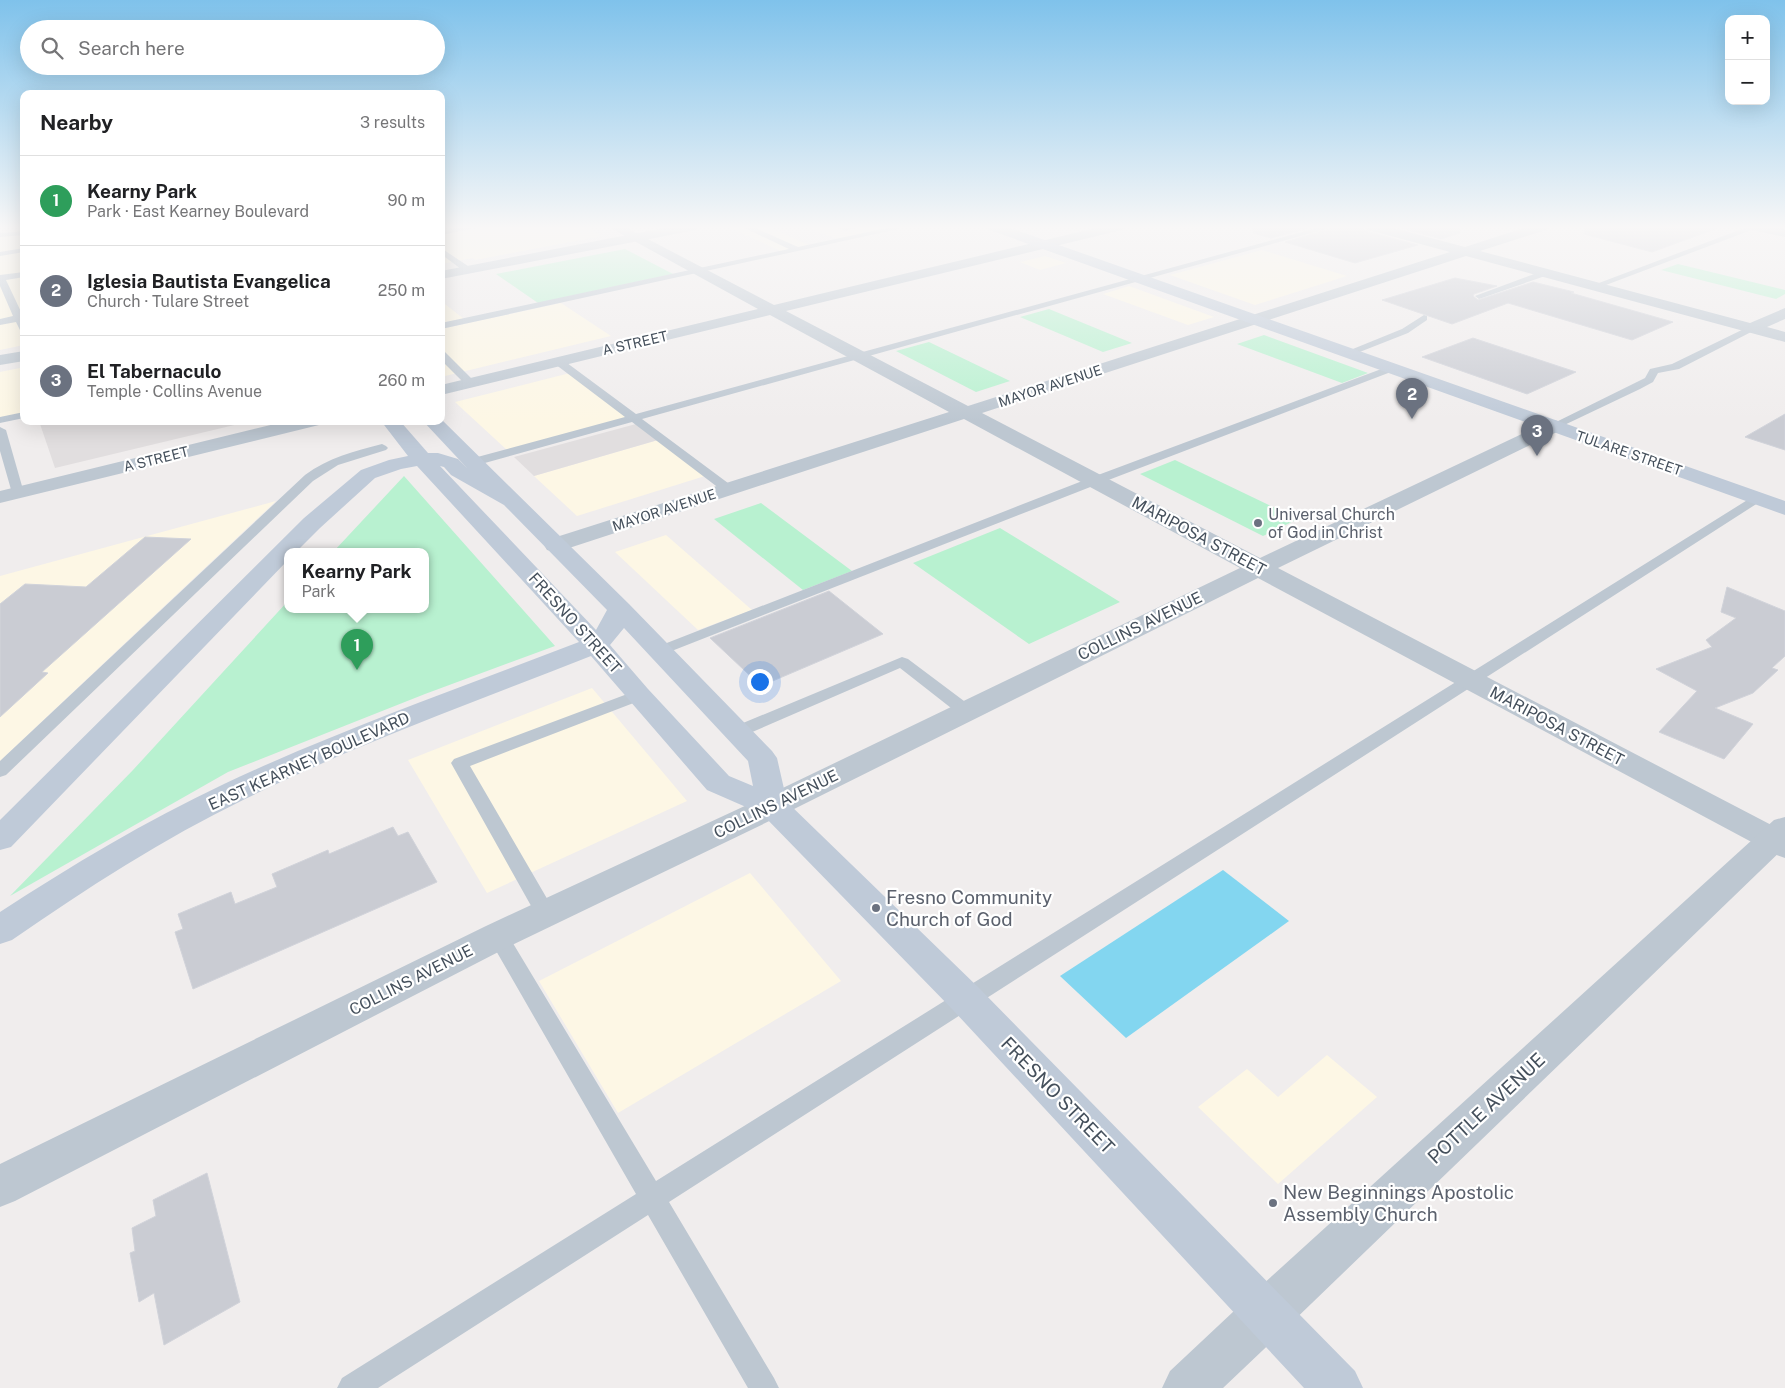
<!DOCTYPE html>
<meta charset="utf-8">
<style>
:root{--surface:#fff;--page:#f2f2f2;--text:#202124;--muted:#757577;--line:#e0e0e0;--accent:#db2777}
body{margin:0;font-family:"Public Sans",sans-serif;background:var(--page);color:var(--text)}
.controls{position:absolute;right:15px;top:15px;display:grid;overflow:hidden;border-radius:10px;box-shadow:0 5px 20px #0002}
.controls button{width:45px;height:45px;display:grid;place-items:center;padding:0;border:0;border-bottom:1px solid var(--line);background:var(--surface);color:var(--text);font:25px sans-serif}
.you{position:absolute;left:759px;top:681px;width:18px;height:18px;margin:-12px;border:4px solid #fff;border-radius:50%;background:#1a73e8;box-shadow:0 0 0 8px #1a73e833}
.badge{display:grid;place-items:center;width:32px;height:32px;border-radius:50%;background:var(--accent);color:#fff;font-size:16px;font-weight:700}
.pin{position:absolute;translate:-50% -41px;filter:drop-shadow(0 1px 2px #0008)}
.pin::after{content:'';position:absolute;top:26px;width:18px;height:15px;background:inherit;clip-path:polygon(0 0,100% 0,50% 100%)}
.popup{position:absolute;left:284px;top:548px;width:145px;height:65px;box-sizing:border-box;display:grid;place-content:center;border-radius:10px;background:var(--surface);filter:drop-shadow(0 1px 4px #0005);font-size:16px;white-space:nowrap;color:var(--muted)}
.popup b{font-size:19px;color:var(--text)}
.popup::after{content:'';position:absolute;left:50%;top:100%;margin-left:-10px;border:10px solid transparent;border-top-color:var(--surface)}
.list{margin:0;padding:0;list-style:none}
h2{display:flex;justify-content:space-between;align-items:center;height:65px;margin:0;padding:0 20px;font-size:21px}
h2 small{font-size:16px;font-weight:400;color:var(--muted)}
.list li{display:grid;grid-template-columns:32px 1fr auto;gap:15px;align-items:center;box-sizing:border-box;height:90px;padding:0 20px;border-top:1px solid var(--line)}
.list b{display:block;font-size:19px;white-space:nowrap}
.list p{margin:0;font-size:16px;white-space:nowrap;color:var(--muted)}
.list em{font-size:16px;font-style:normal;color:var(--muted)}
.icon{flex:none;width:28px;height:28px;fill:none;stroke:currentColor;stroke-width:2;stroke-linecap:round;stroke-linejoin:round}
.map{position:relative;flex:none;width:1785px;height:1388px;overflow:hidden}
.search{position:absolute;background:var(--surface);box-shadow:0 5px 20px #0002;left:20px;top:20px;width:425px;height:55px;display:flex;align-items:center;gap:12px;box-sizing:border-box;padding:0 18px;border-radius:28px;color:var(--muted);font-size:19px}
.panel{position:absolute;background:var(--surface);box-shadow:0 5px 20px #0002;left:20px;top:90px;width:425px;height:335px;border-radius:10px}
.map>svg:first-child{display:block}
</style>
<div class="map">
<svg width="1785" height="1388" viewBox="0 0 1785 1388">
<rect width="100%" height="100%" fill="#f0eded"/>
<path fill="#fdf7e5" d="M493 226H584L602 236 475 260 473 258 441 264V235Z
M739 226H766L809 245 781 251 730 228Z
M805 226H898L837 239Z
M24 229V345L0 350V233Z
M1262 250 1347 276 1255 305 1170 275Z
M1045 256 1066 263 1040 270 1020 262Z
M1129 286 1214 317 1188 325 1103 294Z
M441 301 464 319 441 323Z
M561 303 611 336 441 377V329Z
M20 368 24 379V413L0 418V372Z
M570 373 628 417 507 450 455 402Z
M658 440 705 476 577 516 534 476Z
M276 501 125 643 0 761V576Z
M666 535 752 610 698 630 615 552Z
M592 688 687 801 487 893 408 760Z
M750 873 841 981 618 1113 539 981Z
M1327 1055 1377 1097 1278 1184 1198 1107 1247 1069 1278 1097Z"/>
<path fill="#e1dedf" d="M39 421H251L55 468Z
M636 424 658 440 534 476 514 457Z"/>
<path fill="#b8f1d0" d="M625 249 673 274 538 303 496 274Z
M1678 264 1785 290V294L1776 299 1661 270Z
M1049 309 1132 343 1103 352 1020 317Z
M1264 335 1368 373 1342 383 1237 344Z
M929 342 1010 381 976 392 896 351Z
M1175 460 1298 519 1263 536 1140 474Z
M404 476 555 646 425 694 228 772 10 896 133 770 288 601V609H426V551H334Z
M761 503 852 571 803 590 714 519Z
M1000 528 1120 602 1029 644 913 563Z"/>
<path fill="#83d6f0" d="M1223 870 1289 921 1126 1038 1060 976Z"/>
<path fill="#caccd3" stroke="#d1d3da" d="M1254 226H1316L1271 238 1253 233Z
M1339 226H1362L1365 231 1418 245 1355 263 1285 242Z
M1394 226H1459L1460 233 1441 239Z
M1585 226H1715V229L1652 252 1584 234Z
M1455 278 1497 286 1474 294 1473 296 1478 300 1533 282 1574 292 1571 293 1673 322 1632 340 1508 303 1452 324 1382 300Z
M1473 338 1576 372 1527 394 1422 357Z
M1785 414V450L1745 437Z
M145 537 191 539 42 672 48 673 0 717V604L25 584 86 587Z
M1727 587 1785 611V656L1772 668 1778 670 1753 693 1715 708 1753 724 1724 759 1659 732 1697 691 1656 669 1712 647 1706 640 1736 618 1721 612Z
M829 591 883 634 761 686 710 638Z
M393 827 398 836 408 832 437 882 193 989 175 932 183 929 178 914 231 892 235 904 277 887 272 874 328 850 329 854Z
M207 1173 240 1302 164 1345 154 1293 139 1302 130 1253 135 1251 132 1228 156 1216 153 1200Z"/>
<g fill="none" stroke-linecap="round" stroke-linejoin="round">
<path fill="#bdc7d1" fill-rule="evenodd" d="M466 226H484L441 235V231Z
M740 226H751L798 247 896 226H912L441 329V323L789 249Z
M834 226H863L845 231Z
M1324 226H1337L642 419 732 486 734 489 732 492H724L632 422 474 466 468 462 470 459 625 417 555 364V360H563L636 414Z
M1750 226H1762L1598 288 1591 286Z
M24 231V235L0 237V233Z
M24 248V252L0 256V252Z
M441 248 471 268V272H465L441 254Z
M1545 270 1549 273 1548 275 1482 298 1479 299 1475 296Z
M24 272V277L6 280 24 318V333L21 332 16 322 0 325V319L13 316 0 286V275Z
M1424 315 1427 316V320L1408 333 1352 355 1348 356 1343 353 1402 329Z
M1752 325 1757 328 1755 330 1679 369 1658 373 1653 382 1640 389 1558 428H1550L1548 426 1645 378 1650 369 1672 364Z
M441 351 445 352 474 381 475 383 474 385H466L441 360Z
M1392 365 1396 366V370L1098 484 664 654H654L651 651 654 648 1090 478Z
M24 412V418L0 423V417Z
M0 427 6 430 24 493 22 496H14L12 493 0 451Z
M382 444 386 446 388 448 386 450 338 465 313 481 6 775 0 777V761L305 475C328 458 354 451 382 444Z
M1757 494 1763 498 1761 501 669 1202 774 1378 779 1388H748L648 1215 378 1388H337L342 1378 636 1194 491 942 488 936 491 930 498 928 505 930 656 1181Z
M902 657 908 659 972 707 974 711 972 715 966 716 960 715 900 668 743 736 737 737 731 736 729 732 731 728Z
M638 690 644 691 646 695 644 699 470 766 556 914 553 920 546 922 539 920 451 763 454 759Z"/>
<path fill="#bdc7d1" fill-rule="evenodd" d="M607 226H623L774 305 1104 226H1127L1126 229 786 311 968 406 1450 252 1365 229 1364 226H1386L1465 247 1530 226H1550L1549 229 1480 251 1750 323 1785 308V319L1767 327 1785 332V342L1466 256 982 413 1260 558 1547 422 1554 420 1561 422 1564 426 1561 430 1278 568 1785 832V858L1774 854 1258 578 784 814 510 946 15 1201 0 1207V1164L486 926 762 798 1240 568 964 419 563 550 555 552 547 550 544 545 547 540 949 412 770 315 441 395V385L758 309Z
M1746 226H1771L1785 229V237L1747 229Z
M1267 1290 1284 1296 1290 1313 1284 1330 1223 1388H1162L1170 1371 1250 1296Z"/>
<path fill="#bdc7d1" fill-rule="evenodd" d="M674 226H702L696 230 441 279V271Z
M24 351V361L0 365V355Z
M287 421H321L319 425 0 503V491Z
M1785 817V847L1284 1330 1267 1336 1250 1330 1244 1313 1250 1296 1774 820Z"/>
<path fill="#bfcad8" fill-rule="evenodd" d="M986 226H1005L1785 501V515L987 229Z
M441 419 629 604 772 751 777 758 787 802 979 988 1355 1371 1363 1388H1304L953 1010 762 814 707 790 591 656C475 702 357 744 245 799 163 839 87 888 12 940L0 944V912C72 865 146 821 224 784 339 730 460 688 579 642L417 466 401 469 375 478 320 528 297 551H288V560L11 847 0 850V820L304 518 361 470 389 460 408 456 381 421H400L428 453H438L458 459 467 468 423 421H441ZM440 466 444 467 451 475 504 505 607 610 596 630ZM624 628 748 761 753 786 729 776 648 689 610 645Z"/>
</g>
<linearGradient id="sky" x2="0" y2="1"><stop stop-color="#7fc2eb"/><stop offset="0.54" stop-color="#f8f7f7"/><stop offset="1" stop-color="#f8f7f7" stop-opacity="0"/></linearGradient>
<rect width="1785" height="421" fill="url(#sky)"/>
<g fill="#6b7280" stroke="#fff" stroke-width="2">
<circle cx="1258" cy="523" r="5"/>
<circle cx="876" cy="908" r="5"/>
<circle cx="1273" cy="1203" r="5"/>
</g>
<g text-anchor="middle" dominant-baseline="central" stroke-width="4.5" stroke-linejoin="round" paint-order="stroke">
<g font-size="14" fill="#45505c" stroke="#fff">
<text transform="translate(635 343) rotate(-13)">A STREET</text>
<text transform="translate(1050 386) rotate(-18)">MAYOR AVENUE</text>
<text transform="translate(1629 453) rotate(19)">TULARE STREET</text>
<text transform="translate(156 459) rotate(-14)">A STREET</text>
<text transform="translate(664 510) rotate(-18)">MAYOR AVENUE</text>
</g>
<g font-size="16" fill="#5b616d" stroke="#fff" text-anchor="start">
<text x="1268" y="514">Universal Church<tspan x="1268" dy="18">of God in Christ</tspan></text>
</g>
<g font-size="16" fill="#45505c" stroke="#fff">
<text transform="translate(1199 536) rotate(28)">MARIPOSA STREET</text>
<text transform="translate(575 623) rotate(48)">FRESNO STREET</text>
<text transform="translate(1140 626) rotate(-26)">COLLINS AVENUE</text>
<text transform="translate(1557 726) rotate(28)">MARIPOSA STREET</text>
<text transform="translate(309 761) rotate(-24)">EAST KEARNEY BOULEVARD</text>
<text transform="translate(776 804) rotate(-26)">COLLINS AVENUE</text>
<text transform="translate(411 980) rotate(-27)">COLLINS AVENUE</text>
</g>
<g font-size="19" fill="#5b616d" stroke="#fff" text-anchor="start">
<text x="886" y="897">Fresno Community<tspan x="886" dy="22">Church of God</tspan></text>
<text x="1283" y="1192">New Beginnings Apostolic<tspan x="1283" dy="22">Assembly Church</tspan></text>
</g>
<g font-size="19" fill="#45505c" stroke="#fff">
<text transform="translate(1058 1095) rotate(46)">FRESNO STREET</text>
<text transform="translate(1486 1108) rotate(-43)">POTTLE AVENUE</text>
</g>
</g>
</svg>
<div class="controls">
<button>+</button>
<button>−</button>
</div>
<div class="you"></div>
<div class="pin badge" style="left:357px;top:670px;background:#2e9e5b">1</div>
<div class="popup"><b>Kearny Park</b>Park</div>
<div class="pin badge" style="left:1412px;top:419px;background:#6b7280">2</div>
<div class="pin badge" style="left:1537px;top:456px;background:#6b7280">3</div>
<div class="search"><svg class="icon" aria-label="search" viewBox="0 0 24 24"><circle cx="10" cy="10" r="6"/><path d="M15 15l6 6"/></svg>Search here</div>
<section class="panel">
<h2>Nearby<small>3 results</small></h2>
<ul class="list">
<li><span class="badge" style="background:#2e9e5b">1</span><div><b>Kearny Park</b><p>Park · East Kearney Boulevard</p></div><em>90 m</em></li>
<li><span class="badge" style="background:#6b7280">2</span><div><b>Iglesia Bautista Evangelica</b><p>Church · Tulare Street</p></div><em>250 m</em></li>
<li><span class="badge" style="background:#6b7280">3</span><div><b>El Tabernaculo</b><p>Temple · Collins Avenue</p></div><em>260 m</em></li>
</ul>
</section>
</div>
